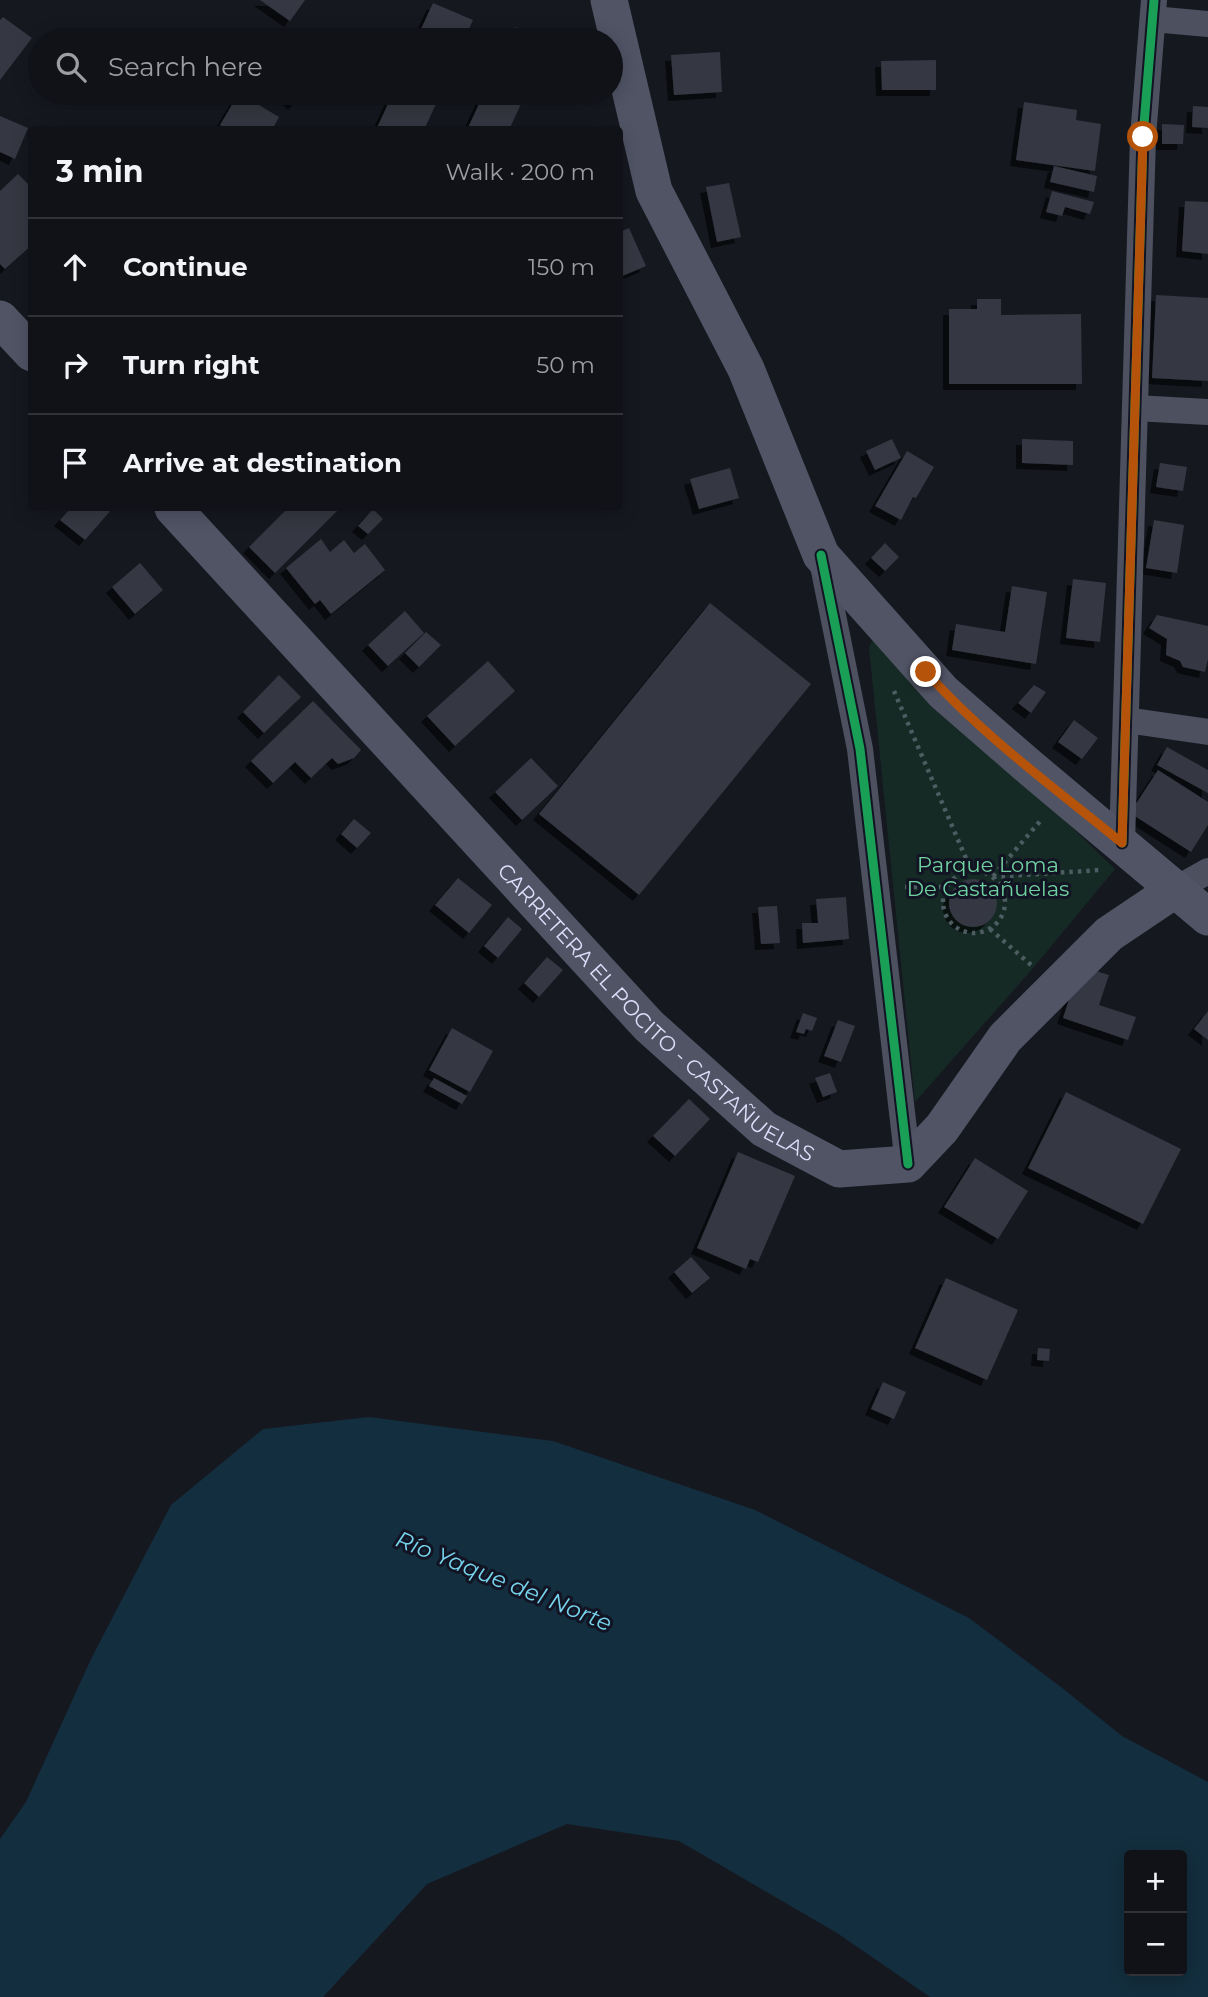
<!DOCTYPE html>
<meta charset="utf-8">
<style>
:root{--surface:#101218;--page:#191b21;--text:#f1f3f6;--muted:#9c9ea2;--line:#303237}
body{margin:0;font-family:Montserrat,sans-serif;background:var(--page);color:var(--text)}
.controls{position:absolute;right:21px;bottom:21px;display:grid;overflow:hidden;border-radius:7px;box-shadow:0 4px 18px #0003}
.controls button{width:63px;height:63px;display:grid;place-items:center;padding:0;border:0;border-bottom:2px solid var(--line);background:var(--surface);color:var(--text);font:35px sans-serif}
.stop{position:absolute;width:21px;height:21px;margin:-16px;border:5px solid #b45309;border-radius:50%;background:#fff}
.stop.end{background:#b45309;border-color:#fff;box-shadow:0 2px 7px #0008}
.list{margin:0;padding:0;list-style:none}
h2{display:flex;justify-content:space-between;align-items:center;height:91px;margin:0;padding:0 28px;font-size:30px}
h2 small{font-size:23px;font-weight:400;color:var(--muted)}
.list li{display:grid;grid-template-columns:46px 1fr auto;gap:21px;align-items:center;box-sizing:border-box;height:98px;padding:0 28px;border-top:2px solid var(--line)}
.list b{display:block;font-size:26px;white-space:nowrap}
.list em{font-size:23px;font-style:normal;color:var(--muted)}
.icon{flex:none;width:38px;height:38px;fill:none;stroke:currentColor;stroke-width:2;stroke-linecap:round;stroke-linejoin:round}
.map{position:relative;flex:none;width:1208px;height:1997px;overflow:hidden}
.search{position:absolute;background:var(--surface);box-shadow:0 4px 18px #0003;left:28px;top:28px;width:595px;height:77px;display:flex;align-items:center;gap:18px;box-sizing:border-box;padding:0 24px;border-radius:38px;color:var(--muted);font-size:26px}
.panel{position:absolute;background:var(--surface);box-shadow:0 4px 18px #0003;left:28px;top:126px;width:595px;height:385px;border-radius:7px}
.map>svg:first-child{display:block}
</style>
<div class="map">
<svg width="1208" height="1997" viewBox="0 0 1208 1997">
<defs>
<filter id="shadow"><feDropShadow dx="-6" dy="6" stdDeviation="0" flood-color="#0009"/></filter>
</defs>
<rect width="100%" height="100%" fill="#161820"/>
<path fill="#162a25" d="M873 640 884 646 1115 869 1034 967 915 1102 869 647Z"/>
<path fill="#132e3e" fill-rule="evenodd" d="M369 1417 553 1441 755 1510 969 1618 1061 1687 1122 1736 1208 1782V1997H930L837 1933 679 1841 567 1824 427 1884 323 1997H0V1839L26 1802 91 1659 171 1505 263 1429ZM1129 1855H1182V1971H1129Z"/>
<path fill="#343742" filter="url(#shadow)" d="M260 0H305L290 21Z
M433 3 473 20 464 40H416Z
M3 17 32 38 0 80V20Z
M515 27 544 40H508Z
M720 52 722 92 674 95 671 55Z
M936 60V90H882L881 61Z
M239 93 279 117 272 130H227L220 125Z
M282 93H304L294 104Z
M393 93H441L424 130H376Z
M484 93H526L509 130H467Z
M1024 102 1077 110 1076 120 1101 124 1095 171 1016 160Z
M1193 106 1208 107V128L1192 127Z
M0 116 28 128 15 159 0 152Z
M1162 124 1184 125 1183 144H1162Z
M1054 166 1097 176 1094 192 1050 182Z
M18 174 32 188V245L5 269 0 264V191Z
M729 183 741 237 717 242 706 187Z
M1052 191 1094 202 1090 214 1065 207 1062 216 1046 212Z
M1185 201 1208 202V254L1182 251Z
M629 228 646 266 620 277V232Z
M1156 295 1208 298V381L1152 378Z
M977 299H1001V315L1081 314 1082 384H949V309H977Z
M892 439 901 458 875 470 866 451Z
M1022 439 1073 441V465L1022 463Z
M907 451 934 467 916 498 913 497 901 520 875 506Z
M1160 463 1187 467 1183 491 1156 487Z
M730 468 739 498 699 509 690 479Z
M71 508H110L112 509 85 540 60 520Z
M288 508H340L275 573 249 547Z
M373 509 383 519 368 534 358 526Z
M1154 520 1184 525 1177 573 1146 568Z
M321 539 330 552 344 540 354 553 365 544 385 570 331 614 320 600 315 604 286 568Z
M885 543 899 557 885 571 871 558Z
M140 563 163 590 135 614 112 587Z
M1073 579 1106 583 1100 642 1066 638Z
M1012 586 1047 592 1036 664 952 650 956 624 1005 632Z
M710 603 811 684 639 895 539 814Z
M405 611 424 633 388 666 368 645Z
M1157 615 1208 626V659L1205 672 1183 667 1180 661 1166 655 1167 639 1149 628Z
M426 632 441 645 419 667 405 653Z
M488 661 515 691 455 746 427 716Z
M279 675 301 697 264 733 243 712Z
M1034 685 1046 692 1031 713 1018 703Z
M313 701 361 750 354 758 338 764 332 758 311 778 295 762 273 783 251 761Z
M1074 720 1098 738 1082 759 1058 742Z
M1167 747 1208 770V793L1157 765Z
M531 758 558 786 522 820 495 792Z
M1158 770 1208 802V825L1191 852 1130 813Z
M354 819 371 833 357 848 341 834Z
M458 878 492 905 469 933 435 905Z
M949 903a24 24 0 1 1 48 0a24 24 0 1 1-48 0Z
M846 897 849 939 803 943 802 923H818L816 899Z
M777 906 780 943 761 944 758 907Z
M508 917 522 929 498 958 484 946Z
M547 957 563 970 539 997 524 983Z
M1080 966 1109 975 1099 1005 1136 1017 1128 1040 1063 1018Z
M1208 1011V1040L1194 1029Z
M803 1013 817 1018 812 1031 806 1029 804 1034 796 1032Z
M838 1020 855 1026 841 1062 824 1056Z
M452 1028 493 1051 470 1092 429 1070Z
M830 1073 837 1092 823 1097 815 1078Z
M434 1078 467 1096 462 1104 429 1086Z
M1066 1092 1181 1149 1143 1224 1028 1168Z
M689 1099 710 1119 675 1156 653 1136Z
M738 1152 795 1176 758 1262 750 1259 746 1269 697 1248Z
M975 1158 1028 1191 998 1239 944 1207Z
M691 1257 710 1278 692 1293 674 1272Z
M946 1278 1018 1310 987 1380 915 1348Z
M1038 1348 1050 1349 1049 1361 1037 1360Z
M883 1382 906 1392 894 1419 871 1409Z"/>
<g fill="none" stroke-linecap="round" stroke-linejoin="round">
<path stroke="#4c5c61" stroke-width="4.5" stroke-dasharray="3.5 5" stroke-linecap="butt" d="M894 691 971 870
M943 902a31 31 0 1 1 62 0a31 31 0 1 1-62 0Z
M993 876 1042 819
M993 877 1100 870
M905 887H946
M990 929 1031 965"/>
<path stroke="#4c505f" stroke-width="26" d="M1153 19 1208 24
M1135 408 1208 412
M821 556 860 749 908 1164
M1126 720 1208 732
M1122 843 1143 137 1154 0
M1176 889 1208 871"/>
<g stroke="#515465" stroke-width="37">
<path d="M609 0 654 191 746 369 821 555 943 692 1027 765 1208 917"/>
<path d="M0 319 32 353"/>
<path id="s1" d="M173 508 649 1026 764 1129 839 1169 908 1164 942 1128 1005 1038 1109 934 1176 889"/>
</g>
<defs>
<path id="cycleway" d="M821 555 860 749 908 1164
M1122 843 1143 137 1154 0"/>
</defs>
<use href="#cycleway" stroke="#121424" stroke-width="13"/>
<use href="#cycleway" stroke="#1a9f57" stroke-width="9"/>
</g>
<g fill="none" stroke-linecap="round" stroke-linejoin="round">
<path stroke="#b45309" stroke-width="9" d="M926 672C983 736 1056 789 1122 843L1143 137"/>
</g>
<g text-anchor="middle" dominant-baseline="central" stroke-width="6" stroke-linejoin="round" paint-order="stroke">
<g font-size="21" fill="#6fd19f" stroke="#121424">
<text x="988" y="864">Parque Loma<tspan x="988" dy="24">De Castañuelas</tspan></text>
</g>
<g font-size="21" fill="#dadffa" stroke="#121424">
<text stroke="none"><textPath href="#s1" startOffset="700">CARRETERA EL POCITO - CASTAÑUELAS</textPath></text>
</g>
<g font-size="23" font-style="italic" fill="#76d4ec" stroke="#121424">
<text transform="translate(504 1581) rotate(22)">Río Yaque del Norte</text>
</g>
</g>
</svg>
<div class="controls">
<button>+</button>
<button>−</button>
</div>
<div class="stop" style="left:1143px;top:137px"></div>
<div class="stop end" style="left:926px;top:672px"></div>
<div class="search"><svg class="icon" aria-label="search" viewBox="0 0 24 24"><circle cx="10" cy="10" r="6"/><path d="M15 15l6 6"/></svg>Search here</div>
<section class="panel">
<h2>3 min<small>Walk · 200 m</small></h2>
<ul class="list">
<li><svg class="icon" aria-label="ahead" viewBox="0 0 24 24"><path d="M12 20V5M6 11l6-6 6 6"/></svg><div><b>Continue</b></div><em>150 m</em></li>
<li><svg class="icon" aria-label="right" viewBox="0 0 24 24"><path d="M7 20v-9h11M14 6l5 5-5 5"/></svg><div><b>Turn right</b></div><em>50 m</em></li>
<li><svg class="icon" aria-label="arrive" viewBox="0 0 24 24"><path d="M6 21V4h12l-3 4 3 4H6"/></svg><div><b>Arrive at destination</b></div></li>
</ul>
</section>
</div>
